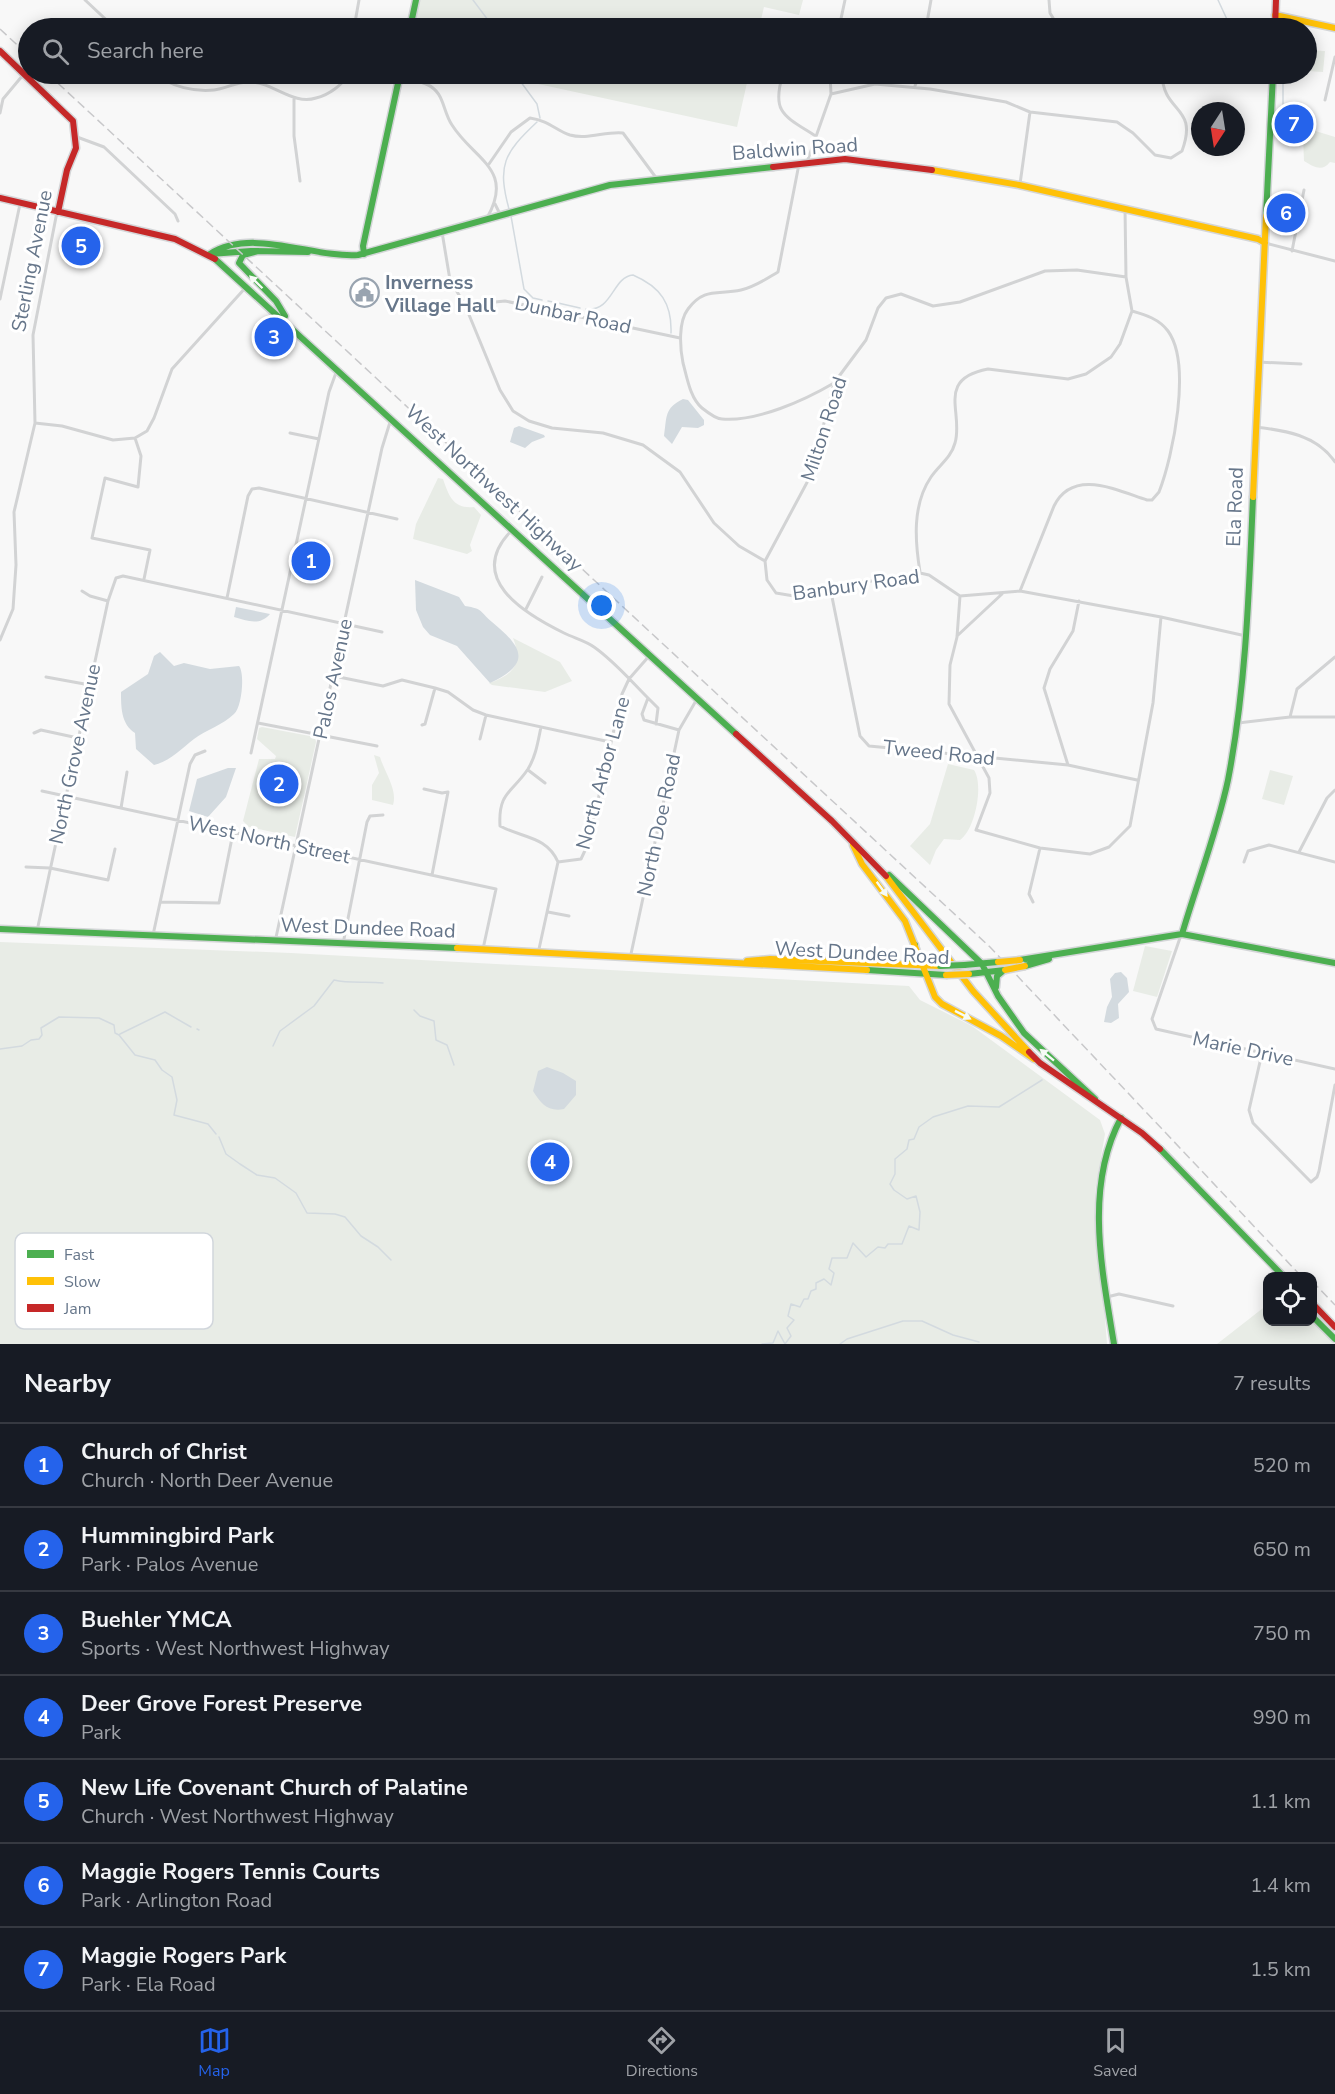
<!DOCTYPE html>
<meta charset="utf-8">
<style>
:root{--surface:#171b24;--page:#20242c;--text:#f1f3f6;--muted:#9ea1a6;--line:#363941;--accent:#2563eb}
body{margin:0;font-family:"Nunito Sans",sans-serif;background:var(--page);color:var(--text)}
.controls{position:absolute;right:18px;bottom:18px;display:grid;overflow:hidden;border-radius:12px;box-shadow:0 3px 15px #0003}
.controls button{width:54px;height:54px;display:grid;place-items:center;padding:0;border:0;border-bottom:2px solid var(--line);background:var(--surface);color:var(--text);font:30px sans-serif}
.compass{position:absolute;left:1191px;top:102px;width:54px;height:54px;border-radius:50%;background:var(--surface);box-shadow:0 3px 15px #0003;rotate:192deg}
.you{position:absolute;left:602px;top:606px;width:21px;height:21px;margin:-15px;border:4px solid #fff;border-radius:50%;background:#1a73e8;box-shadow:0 0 0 9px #1a73e833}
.badge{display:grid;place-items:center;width:39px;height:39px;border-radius:50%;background:var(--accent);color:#fff;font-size:20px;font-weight:700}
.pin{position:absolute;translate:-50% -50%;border:3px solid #fff;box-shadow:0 2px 6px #0006}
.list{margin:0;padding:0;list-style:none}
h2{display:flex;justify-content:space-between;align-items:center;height:78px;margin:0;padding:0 24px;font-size:26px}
h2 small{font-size:20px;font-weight:400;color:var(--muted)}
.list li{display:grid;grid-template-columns:39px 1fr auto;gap:18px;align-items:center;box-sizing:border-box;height:84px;padding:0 24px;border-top:2px solid var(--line)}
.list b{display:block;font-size:22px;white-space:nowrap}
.list p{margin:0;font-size:20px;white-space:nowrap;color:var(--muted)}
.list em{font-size:20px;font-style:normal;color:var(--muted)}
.icon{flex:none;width:33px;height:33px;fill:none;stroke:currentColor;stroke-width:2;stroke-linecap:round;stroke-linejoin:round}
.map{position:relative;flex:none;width:1335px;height:1344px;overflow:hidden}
.search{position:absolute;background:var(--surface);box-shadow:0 3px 15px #0003;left:18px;right:18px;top:18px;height:66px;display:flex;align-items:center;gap:15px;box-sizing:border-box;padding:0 21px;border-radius:33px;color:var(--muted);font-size:22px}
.sheet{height:666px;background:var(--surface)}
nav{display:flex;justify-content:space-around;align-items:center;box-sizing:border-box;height:84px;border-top:2px solid var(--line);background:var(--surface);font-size:16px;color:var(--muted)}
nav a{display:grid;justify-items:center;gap:3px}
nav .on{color:var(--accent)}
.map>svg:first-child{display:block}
</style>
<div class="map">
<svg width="1335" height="1344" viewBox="0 0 1335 1344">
<rect width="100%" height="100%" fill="#f8f8f8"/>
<path fill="#e8ece6" d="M419 0H803L799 15 764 7 759 28H425L414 26Z
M1306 50 1325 51 1323 72 1307 71Z
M492 74H749L737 127Z
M1309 129 1335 137V163L1330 162C1322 172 1314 167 1304 161L1303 137Z
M1279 201 1296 205 1292 225 1275 221Z
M438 478 443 479C449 496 453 509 474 507L481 515 470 545 472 551 467 554 413 539 416 524Z
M513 638 560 662 572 681 545 692 492 685 489 683C514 675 523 663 513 638Z
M262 727 315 737 316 742 295 837 249 827 243 821 259 759H275L276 756 257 739 259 728Z
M374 755 380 757C384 771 398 790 393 805L372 800V785L379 773Z
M948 764 974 770C984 785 975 830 960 840L944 839 936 850 930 865 910 846 930 824Z
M1270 770 1293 776 1284 805 1262 799Z
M0 942 291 953 909 986 920 1000 972 1026 1100 1120 1105 1134 1095 1191 1107 1344H0Z
M1145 946 1172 951 1157 997 1133 991Z
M1267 1305 1268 1322 1313 1321 1334 1344H1217Z"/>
<path fill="#d3dadf" d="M683 399 688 400 704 420V425L698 428 682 427 672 444 664 436C667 417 664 408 683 399Z
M519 426 544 435 545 437 532 442 525 448 510 442 514 428Z
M415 580 459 597 465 606C484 609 479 611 492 622 522 647 533 663 490 683L457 646 430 635 423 627 416 610Z
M236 607 270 614C260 626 247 621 234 617Z
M160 652 174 666 184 663 210 669 239 666C245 673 242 707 234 714 223 725 206 730 194 739 181 749 170 761 154 765L136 749 135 733C121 724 121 707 121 692L148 674 154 656Z
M228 768H236L226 797 208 817 189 811 197 779Z
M1121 972 1127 978 1129 992 1118 1004 1119 1018 1111 1023 1104 1022 1107 1007 1112 997 1110 979 1115 973Z
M547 1067 563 1073 576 1081V1095L564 1109C548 1112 541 1104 533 1091L538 1071Z"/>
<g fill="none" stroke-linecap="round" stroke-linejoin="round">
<path stroke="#d3dadf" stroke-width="1.5" d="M473 0 494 28
M1218 0 1231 28
M515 74 537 104 540 118
M1283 74V106
M509 209C497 165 504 153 537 122
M511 216 524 289 533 298 542 300
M548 301 553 302
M558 303 580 308
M586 309C613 312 612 277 633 275 661 287 672 304 671 333
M414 1010 420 1016 434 1021 436 1040 447 1045 454 1065
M197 1029 199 1030
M120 1034 165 1012 191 1027
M273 1046 280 1031 314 1006 334 980C350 984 367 981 383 983
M0 1049 22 1046 31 1040 39 1039 42 1035 41 1028 59 1017 99 1018 114 1025 115 1033 119 1035 135 1055 155 1060 162 1070 172 1077 177 1100 174 1115 208 1124 216 1134
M219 1137 226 1154 240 1164 257 1175 275 1178 296 1193 307 1213 335 1214 345 1217 361 1236 378 1247 391 1260
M762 1344 773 1343 778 1331 785 1344 791 1336 787 1328 794 1320 788 1316 791 1304 800 1307 804 1299H808L811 1291 816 1289V1283L824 1279 831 1285 834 1273 829 1269 832 1258H847L853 1243 866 1257 878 1247 885 1248 888 1244H902L909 1226 919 1230 920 1212 916 1196 907 1199 894 1190 890 1184 895 1174V1159L907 1149 909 1140 914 1139 919 1127 933 1117 968 1106 999 1107 1042 1080
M840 1344 847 1339 903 1321H922L953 1335 979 1342"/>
<defs>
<path id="fast" d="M410 28 416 0
M1266 216 1273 74
M258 251 243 255 239 263 276 301 285 316
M210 254C252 227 312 258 358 255L610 185 773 167
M210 254 251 251 308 252
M364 254 363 246 400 74
M215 259 736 734
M889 875 982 964 998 996 1024 1033 1095 1099
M0 929 457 948
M1182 934C1197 883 1217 832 1228 780 1246 687 1249 592 1253 497
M1020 960 1182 934 1335 963
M907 963 914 956 915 945
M964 965 998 962
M1025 966 1049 959
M867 970 946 975
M969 974 1005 970
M996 987 997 976 1003 971
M1160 1149 1283 1276
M1312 1316 1335 1339
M1114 1344C1102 1270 1084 1187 1121 1118"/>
<path id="slow" d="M1275 15 1335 28
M932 170 1019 185 1258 239 1265 243
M1253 497 1266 216
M853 845 862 864 905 921 935 997 942 1004 1001 1036 1034 1059
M886 876 973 991 1029 1052
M457 948 867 970
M747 961 770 959 940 966"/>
<path id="jam" d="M1275 28 1276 0
M0 51 73 121 76 148 67 170 58 212
M773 167 845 159 932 170
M0 198 175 239 215 259
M736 734 832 821 886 876
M1029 1052 1040 1063 1142 1133 1160 1149
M1312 1303 1335 1327"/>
</defs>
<use href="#fast" stroke="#d4d6d8" stroke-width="9"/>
<use href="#slow" stroke="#d4d6d8" stroke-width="9"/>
<use href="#jam" stroke="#d4d6d8" stroke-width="9"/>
<path stroke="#d2d3d4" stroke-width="3" d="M85 0 115 28
M1049 0 1050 13 1059 28
M354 28 359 0
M839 28 845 0
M926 28 931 0
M157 74C170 87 196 92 214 90 224 89 235 83 246 82 272 80 292 106 316 98 329 95 342 85 349 74
M357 74C379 75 405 75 426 84 445 92 442 110 452 125 474 160 515 169 487 218
M783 74C771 112 784 116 814 135
M915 86 919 74
M831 94 875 84 930 89 1006 102 1030 112 1117 122 1133 133 1155 155 1171 158 1182 151C1199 105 1163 114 1162 74
M294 98V136L300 181
M1325 100 1335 57
M0 113 3 99 23 75
M77 137 104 147 175 214 178 221
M807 162 831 94 830 74
M489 164 511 132 530 118C550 121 555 130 570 135 587 140 606 131 623 133L657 179
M799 164 778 272C766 279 755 287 741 290 718 295 704 287 688 309 678 322 680 348 683 363 687 377 690 398 702 408 707 412 716 419 722 419 757 422 805 400 834 383
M1020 184 1030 112
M495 204 501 216
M442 232 450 280 465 305 500 390 513 411 529 421 552 428 603 433 643 445 680 472 714 523 739 546 765 561 767 580 776 593 794 596 850 582 892 580 920 573 929 575 960 596 1020 591 1161 617 1246 636
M1265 243 1335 261
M1292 251 1304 190
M0 299 20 204
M465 305 505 301 680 338
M1257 362 1301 364
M35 423 62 426 113 440 135 438 147 431 154 418 172 369 247 286
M1255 427C1284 430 1317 435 1335 462
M290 433 319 439
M135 438 141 456 138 487 105 478 92 538 150 550 144 579
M513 529C464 577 523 613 564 633 574 638 586 641 594 647 614 661 631 681 648 698L642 714 644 720 679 730
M765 561 811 475 834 383 866 340 878 308 886 298 901 294 933 306 960 302 1045 271 1077 270 1126 277
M920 572C915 541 912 505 931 477 939 465 951 458 955 443 964 413 935 379 988 369L1068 379 1086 374 1111 357 1120 344 1132 311 1126 277 1125 208
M830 587 860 736 869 746 1068 765 1137 780
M82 591 90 596 108 601
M1020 591 1054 506C1073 468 1116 490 1147 500H1152L1159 492C1173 456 1192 364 1168 331 1159 319 1146 315 1132 311
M960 596 957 637 950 665 949 704 989 778 990 793 976 830 1040 848 1090 854 1109 847 1130 826 1153 703 1161 617
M227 598 248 496 252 489 259 488 397 519
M526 609 542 577
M957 636 1002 594
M0 640 13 609 16 565 14 512 35 423 33 335 57 212
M334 676 383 686 402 680 435 688 448 692 473 710 486 715 610 742
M46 677 90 685
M648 698 658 708 656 724
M1290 717 1297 689 1335 657
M258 723 377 746
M1238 723 1290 717H1335
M422 725 425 724 435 688
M541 727C538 741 536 756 528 769 512 793 498 792 500 826 522 838 547 836 558 862
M34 733 41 730 78 738
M480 739 486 715
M251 753 329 392 337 370
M1068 765 1044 688 1050 669 1073 631 1079 601
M528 770 545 783
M424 789 442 793 448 792 432 875
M42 791 496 889 483 949
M121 808 127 772
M1299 852 1327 798 1335 790
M1244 862 1248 851 1269 845 1335 862
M26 867 50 868 108 880 115 849
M161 902 219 903 233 833
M1033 902 1029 894 1040 848
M548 912 569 916
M37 931 108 601 116 578 123 576 382 632
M153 935 190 764 195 755 205 751
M1181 935 1152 1019 1156 1029 1335 1069
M275 942 382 448 391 419
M343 944 367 822 370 816 383 815
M539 949 558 862 581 859 588 844 622 694 629 679 650 655
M631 954 679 730 697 699
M1262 1053 1249 1110 1253 1123 1311 1182 1317 1177 1319 1171 1335 1085
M1107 1297 1119 1294 1173 1306"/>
<use href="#fast" stroke="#4caf50" stroke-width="6"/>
<use href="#slow" stroke="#ffc107" stroke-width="6"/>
<use href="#jam" stroke="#c62828" stroke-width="6"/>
<path stroke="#c8c8ca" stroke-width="1.5" stroke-dasharray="9 4.5" stroke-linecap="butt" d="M0 29 28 55
M48 74 990 947 1301 1276
M1312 1281 1335 1305"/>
<defs>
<path id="fast-bridge" d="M940 966 964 965"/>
<path id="slow-bridge" d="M998 962 1020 960
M1005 970 1025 966
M946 975 969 974"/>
</defs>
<use href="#fast-bridge" stroke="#d4d5d7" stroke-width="9" stroke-linecap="butt"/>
<use href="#slow-bridge" stroke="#d4d5d7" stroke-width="9" stroke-linecap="butt"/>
<use href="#fast-bridge" stroke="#4caf50" stroke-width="6"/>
<use href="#slow-bridge" stroke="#ffc107" stroke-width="6"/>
</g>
<defs><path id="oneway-solid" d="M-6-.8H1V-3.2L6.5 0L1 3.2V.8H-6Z" transform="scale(1.5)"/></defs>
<g fill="#f6fbf6">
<use href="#oneway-solid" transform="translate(256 282) rotate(-136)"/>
<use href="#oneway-solid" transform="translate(882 889) rotate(54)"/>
<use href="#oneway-solid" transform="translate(963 1015) rotate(27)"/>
<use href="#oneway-solid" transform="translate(1047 1055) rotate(-141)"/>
</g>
<defs>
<symbol id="civic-ring" viewBox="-11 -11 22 22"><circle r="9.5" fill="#fff" stroke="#99a4b0" stroke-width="1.5"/><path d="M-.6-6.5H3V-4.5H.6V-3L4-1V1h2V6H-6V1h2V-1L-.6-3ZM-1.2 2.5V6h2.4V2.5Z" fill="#99a4b0"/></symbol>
</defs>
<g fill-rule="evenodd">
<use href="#civic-ring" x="348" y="276" width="33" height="33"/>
</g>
<g text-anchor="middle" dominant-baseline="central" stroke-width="6" stroke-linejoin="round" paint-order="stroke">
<g font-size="20" fill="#66768a" stroke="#fff">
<text transform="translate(795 149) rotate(-4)">Baldwin Road</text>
<text transform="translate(32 261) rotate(-79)">Sterling Avenue</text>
<text transform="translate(573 315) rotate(12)">Dunbar Road</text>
<text transform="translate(824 429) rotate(-72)">Milton Road</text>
<text transform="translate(494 488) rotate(43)">West Northwest Highway</text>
<text transform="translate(1235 507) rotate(-88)">Ela Road</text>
<text transform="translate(856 585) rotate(-8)">Banbury Road</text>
<text transform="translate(333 679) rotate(-78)">Palos Avenue</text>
<text transform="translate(939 753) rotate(6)">Tweed Road</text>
<text transform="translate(75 754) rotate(-78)">North Grove Avenue</text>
<text transform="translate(603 773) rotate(-75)">North Arbor Lane</text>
<text transform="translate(659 825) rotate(-78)">North Doe Road</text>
<text transform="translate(269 840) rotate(12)">West North Street</text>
<text transform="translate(368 928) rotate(2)">West Dundee Road</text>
<text transform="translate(862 953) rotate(3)">West Dundee Road</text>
<text transform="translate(1243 1049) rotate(12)">Marie Drive</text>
</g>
<g font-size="20" font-weight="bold" fill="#66768a" stroke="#fff" text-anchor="start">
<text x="385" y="282">Inverness<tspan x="385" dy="23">Village Hall</tspan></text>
</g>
</g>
<rect x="15" y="1233" width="198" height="96" rx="9" fill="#fff" stroke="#d1d6dc" stroke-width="1.5"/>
<rect x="27" y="1250" width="27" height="8" fill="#4caf50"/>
<rect x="27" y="1277" width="27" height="8" fill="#ffc107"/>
<rect x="27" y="1304" width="27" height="8" fill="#c62828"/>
<g font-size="16" fill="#66768a">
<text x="64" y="1260">Fast</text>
<text x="64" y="1287">Slow</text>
<text x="64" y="1314">Jam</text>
</g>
</svg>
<div class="controls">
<button><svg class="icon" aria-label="locate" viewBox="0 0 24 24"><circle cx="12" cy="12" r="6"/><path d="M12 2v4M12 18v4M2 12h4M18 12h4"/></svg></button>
</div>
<svg class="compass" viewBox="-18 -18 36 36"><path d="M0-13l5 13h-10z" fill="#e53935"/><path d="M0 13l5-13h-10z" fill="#9ea1a6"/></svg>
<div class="you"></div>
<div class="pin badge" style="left:311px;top:561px">1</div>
<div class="pin badge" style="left:279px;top:784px">2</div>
<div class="pin badge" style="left:274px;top:337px">3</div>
<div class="pin badge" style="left:550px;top:1162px">4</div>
<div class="pin badge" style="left:81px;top:246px">5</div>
<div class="pin badge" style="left:1286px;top:213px">6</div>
<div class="pin badge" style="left:1294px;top:124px">7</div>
<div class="search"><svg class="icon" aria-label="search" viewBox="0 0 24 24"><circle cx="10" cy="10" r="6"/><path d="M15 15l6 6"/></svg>Search here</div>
</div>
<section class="sheet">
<h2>Nearby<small>7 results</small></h2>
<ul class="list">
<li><span class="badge">1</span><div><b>Church of Christ</b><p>Church · North Deer Avenue</p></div><em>520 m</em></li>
<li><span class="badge">2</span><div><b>Hummingbird Park</b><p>Park · Palos Avenue</p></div><em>650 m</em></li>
<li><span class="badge">3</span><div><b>Buehler YMCA</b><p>Sports · West Northwest Highway</p></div><em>750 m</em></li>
<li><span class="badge">4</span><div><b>Deer Grove Forest Preserve</b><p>Park</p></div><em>990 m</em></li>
<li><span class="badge">5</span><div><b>New Life Covenant Church of Palatine</b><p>Church · West Northwest Highway</p></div><em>1.1 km</em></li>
<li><span class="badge">6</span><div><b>Maggie Rogers Tennis Courts</b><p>Park · Arlington Road</p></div><em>1.4 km</em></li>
<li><span class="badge">7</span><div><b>Maggie Rogers Park</b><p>Park · Ela Road</p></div><em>1.5 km</em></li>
</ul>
</section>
<nav>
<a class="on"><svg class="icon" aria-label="map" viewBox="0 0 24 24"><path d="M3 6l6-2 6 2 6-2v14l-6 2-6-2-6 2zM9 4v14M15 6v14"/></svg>Map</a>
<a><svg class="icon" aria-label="directions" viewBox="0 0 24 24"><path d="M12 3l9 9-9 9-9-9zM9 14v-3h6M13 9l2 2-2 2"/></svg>Directions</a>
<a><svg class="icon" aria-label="saved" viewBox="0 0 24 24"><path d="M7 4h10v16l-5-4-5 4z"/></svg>Saved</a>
</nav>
